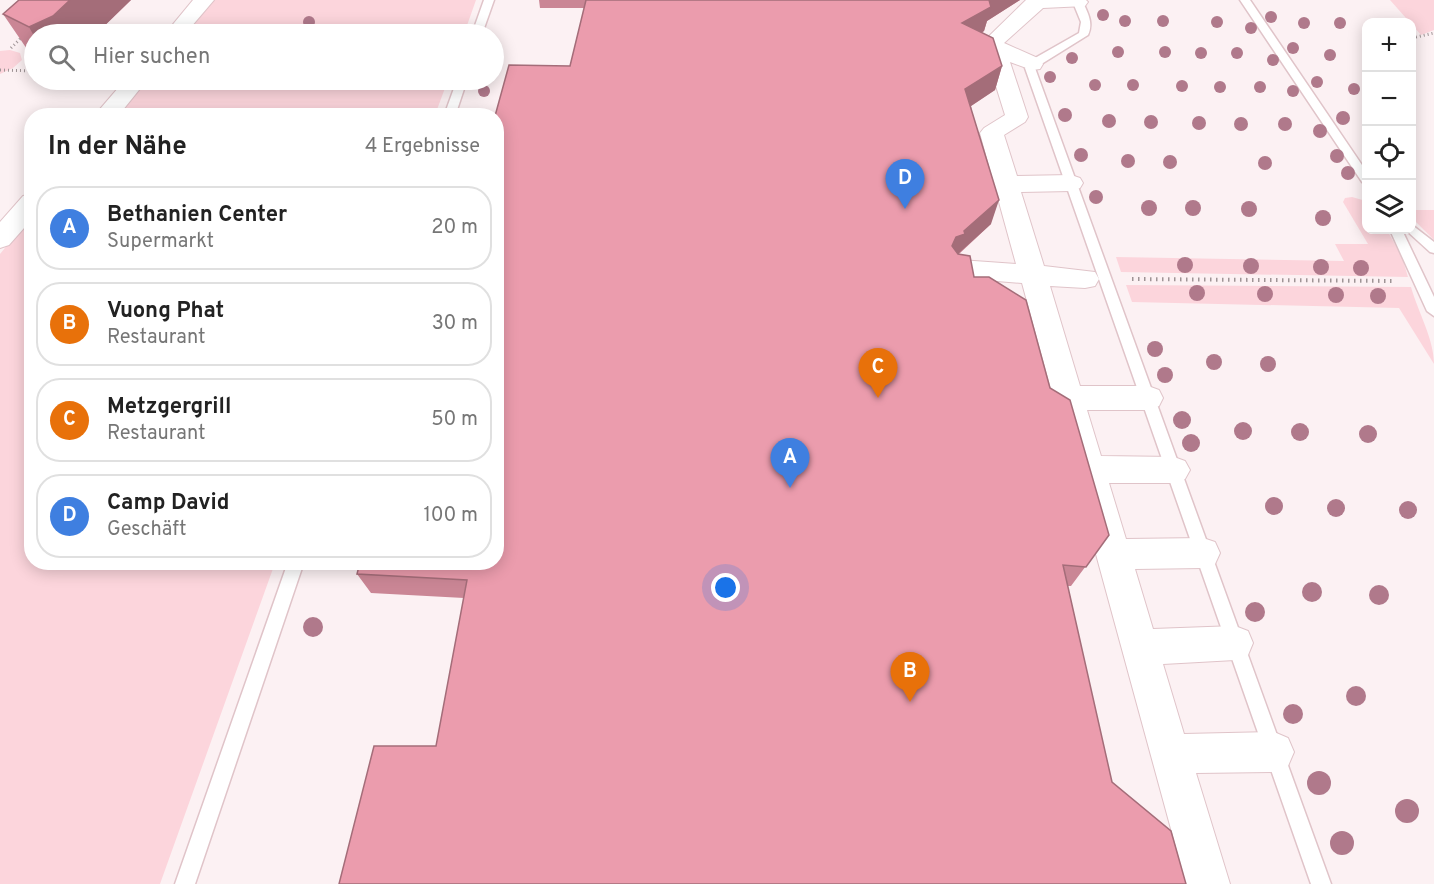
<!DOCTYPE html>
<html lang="de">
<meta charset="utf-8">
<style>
:root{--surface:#fff;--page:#f2f2f2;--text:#222;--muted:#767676;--line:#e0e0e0;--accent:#0b8043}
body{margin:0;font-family:Overpass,sans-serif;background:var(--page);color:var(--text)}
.controls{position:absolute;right:18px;top:18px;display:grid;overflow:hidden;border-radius:12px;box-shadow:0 3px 15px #0003}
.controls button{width:54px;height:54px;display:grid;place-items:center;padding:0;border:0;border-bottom:2px solid var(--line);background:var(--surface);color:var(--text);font:30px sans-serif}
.you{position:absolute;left:726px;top:588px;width:21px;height:21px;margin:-15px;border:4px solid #fff;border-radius:50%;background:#1a73e8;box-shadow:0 0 0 9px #1a73e833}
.badge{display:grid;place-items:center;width:39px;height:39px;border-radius:50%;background:var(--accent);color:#fff;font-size:20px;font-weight:700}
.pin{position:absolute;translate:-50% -50px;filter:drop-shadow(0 2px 3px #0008)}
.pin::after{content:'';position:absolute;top:32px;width:21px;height:18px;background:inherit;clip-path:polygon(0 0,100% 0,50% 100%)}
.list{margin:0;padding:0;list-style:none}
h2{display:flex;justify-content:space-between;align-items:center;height:78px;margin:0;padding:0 24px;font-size:26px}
h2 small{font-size:20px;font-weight:400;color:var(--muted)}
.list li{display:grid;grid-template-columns:39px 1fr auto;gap:18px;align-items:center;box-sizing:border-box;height:84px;margin:0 12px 12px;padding:0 12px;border:2px solid var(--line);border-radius:24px}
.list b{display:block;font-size:22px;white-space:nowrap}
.list p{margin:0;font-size:20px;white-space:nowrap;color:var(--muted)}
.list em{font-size:20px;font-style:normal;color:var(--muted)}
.icon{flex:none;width:33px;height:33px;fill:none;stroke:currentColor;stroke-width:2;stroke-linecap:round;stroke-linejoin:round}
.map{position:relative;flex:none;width:1434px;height:884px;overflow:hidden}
.search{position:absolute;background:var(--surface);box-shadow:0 3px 15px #0003;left:24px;top:24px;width:480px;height:66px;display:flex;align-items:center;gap:15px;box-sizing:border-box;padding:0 21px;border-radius:33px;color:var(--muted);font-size:22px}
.panel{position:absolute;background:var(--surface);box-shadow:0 3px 15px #0003;left:24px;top:108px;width:480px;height:462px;border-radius:24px}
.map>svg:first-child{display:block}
</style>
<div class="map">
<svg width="1434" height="884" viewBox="0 0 1434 884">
<rect width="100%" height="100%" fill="#fcf1f3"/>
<path fill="#fcd5dc" d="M214 0H476L464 34H185Z
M1390 0H1434V30L1421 35Z
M10 50 20 53 22 60 13 68 0 74V51Z
M147 80H448L435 115 117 116Z
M1352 197 1366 201V230H1387L1402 257 1408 277 1121 272 1116 257 1344 261 1335 244H1368L1343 202 1345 198Z
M1412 210H1434V240L1412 218Z
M31 216 32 562 275 563 160 884H0V254Z
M1126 285 1411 287C1418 312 1434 339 1434 364L1399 308 1132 302Z"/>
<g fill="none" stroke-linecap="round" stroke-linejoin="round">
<defs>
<path id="lane" d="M484 0H494L482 34H472Z
M1072 0H1082C1087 12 1094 22 1088 35L1035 68 1331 884H1311L1025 68 1028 62 1079 33 1081 22Z
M1240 0H1250L1366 171V183L1362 182Z
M457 80H467L455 116H444Z
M1412 225 1434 242V253L1430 252 1408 232 1406 230H1412Z
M1390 230H1402L1434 297V316L1427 311Z
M288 562H304L195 884H175Z"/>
<path id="street" d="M193 0H214L185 34H165Z
M1026 0H1086L1088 2 1085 6 1043 8 1004 43 1040 59 1043 64 1040 69 1032 70 1010 62 1028 117 1025 122 1004 135 1017 176 1071 175 1080 178 1083 183 1080 188 1071 191 1021 192 1044 266 1095 272 1099 279 1095 286 1085 288 1050 286 1080 386H1148L1159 390 1163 398 1159 406 1148 410H1087L1101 456 1174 457 1185 461 1190 470 1185 479 1174 483H1109L1126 539 1203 538 1215 542 1220 553 1215 564 1203 568 1135 569 1153 629 1235 626 1248 631 1253 643 1248 655 1235 660 1163 664 1184 734 1274 732 1288 738 1294 752 1288 766 1274 772 1196 773 1230 884H1186L1022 283 960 278 951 276 947 269 951 262 960 260 1016 264 980 133 984 128 1005 115 986 54 974 52 971 48 974 44 983 42Z
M125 80H147L118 116H94Z
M32 194V219L9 245 0 248V222L23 196Z"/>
</defs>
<use href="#lane" stroke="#e0c4c9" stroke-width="3"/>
<use href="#street" stroke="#e0c4c9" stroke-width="2"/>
<path stroke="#9f9496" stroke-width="3" stroke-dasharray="1 3" stroke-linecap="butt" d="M1412 38 1434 33
M11 48 21 38
M0 70 34 71"/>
<path stroke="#9f9496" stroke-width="4" stroke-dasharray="1.5 4.5" stroke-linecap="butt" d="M1132 279 1395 281"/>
<use href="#lane" fill="#fff" fill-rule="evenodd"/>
<use href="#street" fill="#fff" fill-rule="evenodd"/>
</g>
<g fill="#b0798b">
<circle cx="1103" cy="15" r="6"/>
<circle cx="1271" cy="17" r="6"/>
<circle cx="1125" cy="21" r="6"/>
<circle cx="1163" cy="21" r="6"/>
<circle cx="309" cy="22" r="6"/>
<circle cx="1217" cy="22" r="6"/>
<circle cx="1304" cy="23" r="6"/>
<circle cx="1340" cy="23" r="6"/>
<circle cx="1251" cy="28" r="6"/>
<circle cx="1293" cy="48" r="6"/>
<circle cx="1118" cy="52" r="6"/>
<circle cx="1165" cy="52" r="6"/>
<circle cx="1201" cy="53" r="6"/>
<circle cx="1237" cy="53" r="6"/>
<circle cx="1330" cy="55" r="6"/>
<circle cx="1072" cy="58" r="6"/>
<circle cx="1273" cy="60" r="6"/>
<circle cx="1050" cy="77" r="6"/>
<circle cx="1317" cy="82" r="6"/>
<circle cx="1095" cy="85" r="6"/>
<circle cx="1133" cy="85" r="6"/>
<circle cx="1182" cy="86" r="6"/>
<circle cx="1220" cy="87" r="6"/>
<circle cx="1260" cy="87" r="6"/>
<circle cx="1354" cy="89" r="6"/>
<circle cx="484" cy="91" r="6"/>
<circle cx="1293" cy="91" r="6"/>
<circle cx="1065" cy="115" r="7"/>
<circle cx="1343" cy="118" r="7"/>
<circle cx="1109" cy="121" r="7"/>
<circle cx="1151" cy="122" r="7"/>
<circle cx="1199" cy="123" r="7"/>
<circle cx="1241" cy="124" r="7"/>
<circle cx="1285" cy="124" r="7"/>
<circle cx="1320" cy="131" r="7"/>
<circle cx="1081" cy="155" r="7"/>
<circle cx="1337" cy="156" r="7"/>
<circle cx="1128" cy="161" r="7"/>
<circle cx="1170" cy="162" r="7"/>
<circle cx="1265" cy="163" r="7"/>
<circle cx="1348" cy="173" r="7"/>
<circle cx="1096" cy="197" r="7"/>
<circle cx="1149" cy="208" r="8"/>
<circle cx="1193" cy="208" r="8"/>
<circle cx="1249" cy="209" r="8"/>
<circle cx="1323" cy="218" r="8"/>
<circle cx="1185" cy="265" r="8"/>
<circle cx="1251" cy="266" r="8"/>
<circle cx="1321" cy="267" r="8"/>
<circle cx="1361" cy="268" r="8"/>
<circle cx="1197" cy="293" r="8"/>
<circle cx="1265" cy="294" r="8"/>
<circle cx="1336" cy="295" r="8"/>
<circle cx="1378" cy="296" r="8"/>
<circle cx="1155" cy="349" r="8"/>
<circle cx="1214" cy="362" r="8"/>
<circle cx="1268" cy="364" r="8"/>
<circle cx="1165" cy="375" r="8"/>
<circle cx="1182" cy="420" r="9"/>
<circle cx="1243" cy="431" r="9"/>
<circle cx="1300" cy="432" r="9"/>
<circle cx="1368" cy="434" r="9"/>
<circle cx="1191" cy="443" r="9"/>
<circle cx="1274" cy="506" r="9"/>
<circle cx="1336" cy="508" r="9"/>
<circle cx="1408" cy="510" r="9"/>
<circle cx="1312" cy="592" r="10"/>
<circle cx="1379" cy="595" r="10"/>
<circle cx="1255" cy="612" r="10"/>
<circle cx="313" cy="627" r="10"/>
<circle cx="1356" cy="696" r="10"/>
<circle cx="1293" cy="714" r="10"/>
<circle cx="1319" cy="783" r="12"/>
<circle cx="1407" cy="811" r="12"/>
<circle cx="1342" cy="843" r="12"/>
</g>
<path fill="#ca8695" d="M19 0H131L96 34H34V55L29 52 3 14Z
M539 0H1020L987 21 984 31 981 33 1002 66 995 90 971 106 991 224 959 254 1050 388 1109 535 1071 586H1068L436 746 464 598 371 593 357 574 496 562V116L570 66 584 8H540Z"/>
<path fill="#a46d79" d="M70 0H131L96 34H34V36L29 27Z
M989 0H1020L987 21 984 31 956 47 962 23Z
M1002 66 995 90 959 114 965 89Z
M999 200 991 224 959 253 957 258 952 246 956 237Z"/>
<path fill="#eb9cad" stroke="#a46d79" stroke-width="1.5" d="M19 0H70L53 16 29 27 3 14Z
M586 0H989L991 7 962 23 993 38 1002 66 965 89 999 200 964 231 965 234 956 237 952 246 958 254 970 256 974 277H989L1026 300 1050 388 1070 400 1109 535 1086 567 1063 565 1112 782 1171 831 1186 884H339L374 746H436L467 580 357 574 360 562H496V257L503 234H496V116H495L509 65 570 66Z"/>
</svg>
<div class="controls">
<button>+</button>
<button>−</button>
<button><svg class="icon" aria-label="locate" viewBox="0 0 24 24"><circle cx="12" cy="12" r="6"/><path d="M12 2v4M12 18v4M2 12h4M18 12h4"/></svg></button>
<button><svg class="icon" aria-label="layers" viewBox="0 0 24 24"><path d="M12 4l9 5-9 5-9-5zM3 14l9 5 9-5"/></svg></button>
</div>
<div class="you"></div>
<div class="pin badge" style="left:790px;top:488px;background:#3f7fe0">A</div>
<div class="pin badge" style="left:910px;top:702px;background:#e8710a">B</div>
<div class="pin badge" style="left:878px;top:398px;background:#e8710a">C</div>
<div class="pin badge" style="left:905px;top:209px;background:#3f7fe0">D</div>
<div class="search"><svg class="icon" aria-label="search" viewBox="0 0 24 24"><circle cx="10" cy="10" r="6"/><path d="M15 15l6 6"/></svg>Hier suchen</div>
<section class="panel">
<h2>In der Nähe<small>4 Ergebnisse</small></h2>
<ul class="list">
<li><span class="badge" style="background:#3f7fe0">A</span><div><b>Bethanien Center</b><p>Supermarkt</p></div><em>20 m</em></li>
<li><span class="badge" style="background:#e8710a">B</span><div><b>Vuong Phat</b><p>Restaurant</p></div><em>30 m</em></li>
<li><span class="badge" style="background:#e8710a">C</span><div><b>Metzgergrill</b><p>Restaurant</p></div><em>50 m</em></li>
<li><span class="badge" style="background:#3f7fe0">D</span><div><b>Camp David</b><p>Geschäft</p></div><em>100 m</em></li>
</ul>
</section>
</div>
